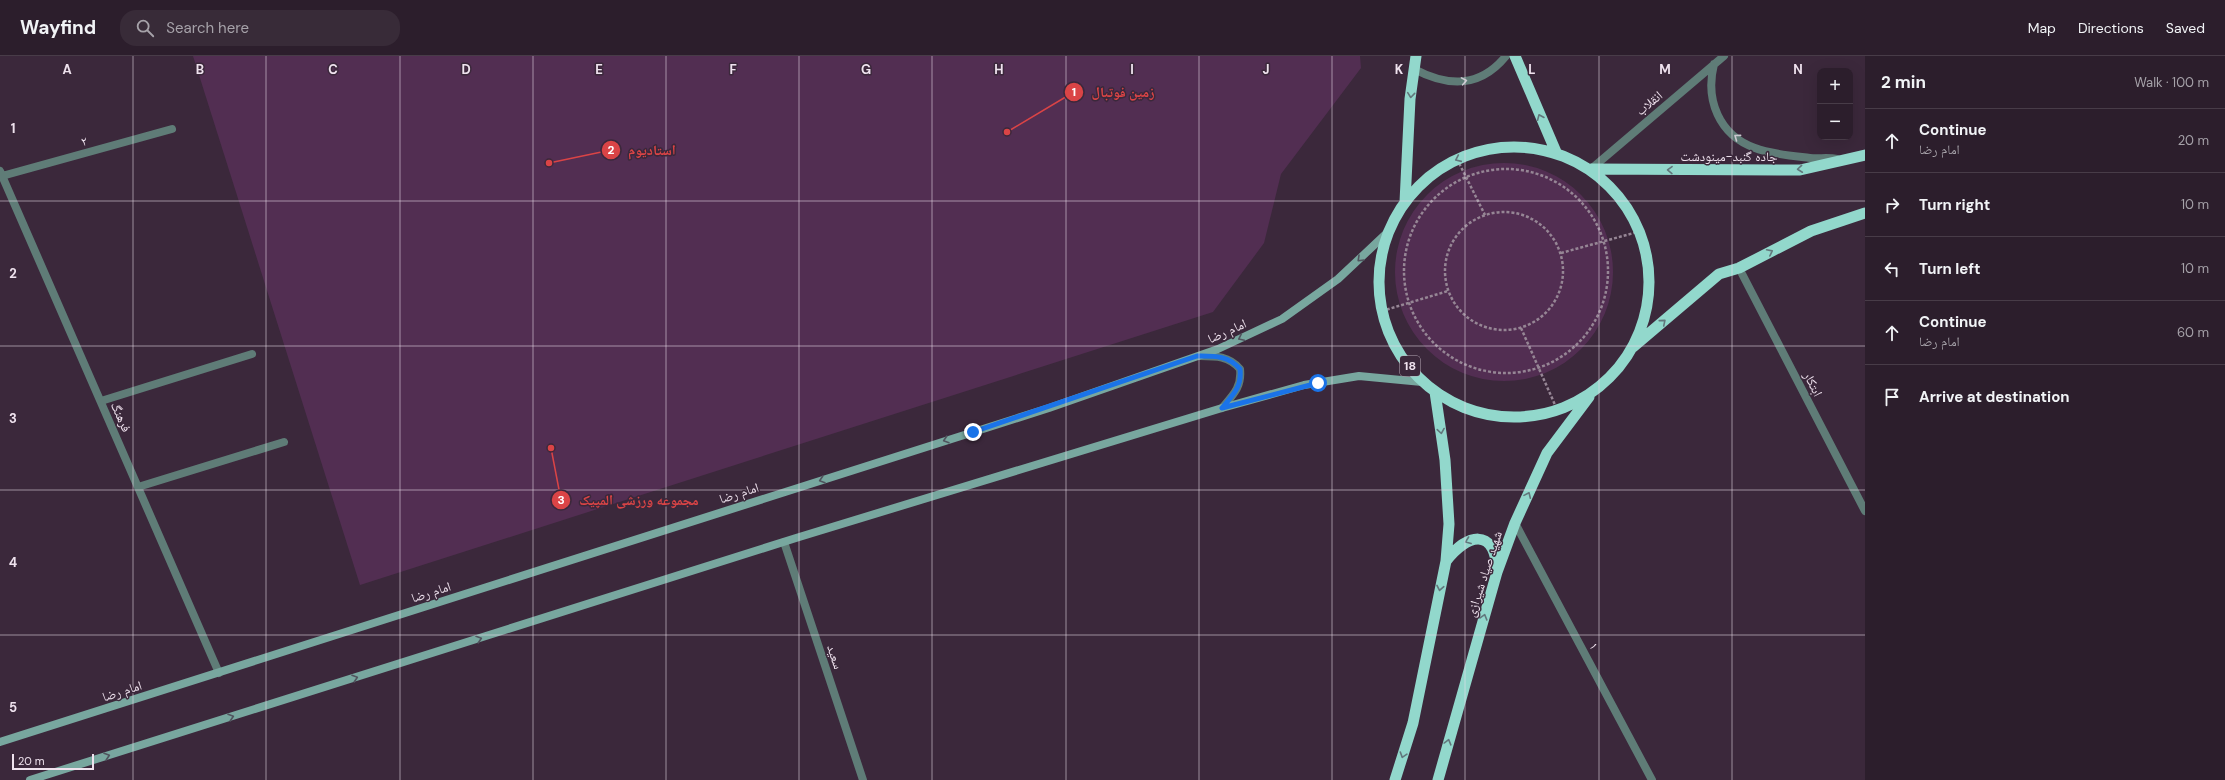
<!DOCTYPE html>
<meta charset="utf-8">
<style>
:root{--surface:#2c1e2c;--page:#382b38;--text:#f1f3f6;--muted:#a6a2a9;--line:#483c48}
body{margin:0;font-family:"DM Sans","Noto Naskh Arabic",sans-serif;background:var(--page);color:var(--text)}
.controls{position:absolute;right:12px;top:12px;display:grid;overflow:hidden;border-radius:8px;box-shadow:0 4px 16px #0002}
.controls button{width:36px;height:36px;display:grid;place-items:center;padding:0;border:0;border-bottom:1px solid var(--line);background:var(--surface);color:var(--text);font:20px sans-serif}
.scale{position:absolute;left:12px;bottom:10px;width:82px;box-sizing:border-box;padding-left:4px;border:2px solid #efe2ee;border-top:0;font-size:11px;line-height:14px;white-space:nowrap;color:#efe2ee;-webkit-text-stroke:3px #3b283b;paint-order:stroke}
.stop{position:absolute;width:12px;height:12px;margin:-9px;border:3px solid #1a73e8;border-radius:50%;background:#fff}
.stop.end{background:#1a73e8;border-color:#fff;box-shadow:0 1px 4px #0008}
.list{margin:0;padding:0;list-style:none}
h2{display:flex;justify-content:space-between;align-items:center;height:52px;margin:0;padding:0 16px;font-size:17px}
h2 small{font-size:13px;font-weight:400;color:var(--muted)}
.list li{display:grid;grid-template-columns:26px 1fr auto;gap:12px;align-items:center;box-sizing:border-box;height:64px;padding:0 16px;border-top:1px solid var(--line)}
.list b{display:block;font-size:15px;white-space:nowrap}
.list p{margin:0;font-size:13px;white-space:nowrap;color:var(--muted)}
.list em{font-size:13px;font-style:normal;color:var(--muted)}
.icon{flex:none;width:22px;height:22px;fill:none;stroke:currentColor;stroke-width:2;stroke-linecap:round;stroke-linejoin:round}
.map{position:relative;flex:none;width:1865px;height:724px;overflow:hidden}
header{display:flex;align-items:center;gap:24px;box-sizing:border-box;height:56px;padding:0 20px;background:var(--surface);border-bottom:1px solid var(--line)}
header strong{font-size:19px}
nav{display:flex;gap:22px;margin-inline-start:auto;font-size:14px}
.search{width:280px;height:36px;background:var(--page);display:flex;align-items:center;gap:10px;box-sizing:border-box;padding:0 14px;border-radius:16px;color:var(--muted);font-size:15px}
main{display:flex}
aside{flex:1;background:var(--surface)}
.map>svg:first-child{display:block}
</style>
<header>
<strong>Wayfind</strong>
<div class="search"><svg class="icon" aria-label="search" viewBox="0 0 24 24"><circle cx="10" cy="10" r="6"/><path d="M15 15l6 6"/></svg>Search here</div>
<nav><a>Map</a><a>Directions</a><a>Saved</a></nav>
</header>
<main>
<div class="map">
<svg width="1865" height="724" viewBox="0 0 1865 724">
<rect width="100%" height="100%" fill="#3b283b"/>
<path fill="#522e52" d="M193 0H1360L1361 12 1281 118 1264 187 1213 256 360 529Z
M1395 216a109 109 0 1 1 218 0a109 109 0 1 1-218 0Z"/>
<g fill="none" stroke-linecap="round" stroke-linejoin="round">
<path stroke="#968695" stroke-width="2.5" stroke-dasharray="3 2" stroke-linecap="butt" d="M1457 103 1485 159
M1404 215a102 102 0 1 1 204 0a102 102 0 1 1-204 0Z
M1445 215a59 59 0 1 1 118 0a59 59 0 1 1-118 0Z
M1561 197 1641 175
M1382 255 1448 235
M1521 272 1556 351"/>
<path stroke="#5f7c77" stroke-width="8" d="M1714 8C1705 44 1719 79 1755 92 1770 98 1794 100 1810 102 1819 103 1828 101 1837 103
M1414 13C1448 31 1480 32 1506 0
M1591 113 1724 0
M0 115 219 617
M2 120 172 73
M1739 212 1865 455
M1200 300C1216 300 1229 300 1240 313 1242 331 1233 339 1222 352
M101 345 252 298
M138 431 284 386
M1515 467 1652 724
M784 486 863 724"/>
<path stroke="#78a79f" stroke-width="8" d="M0 686 1049 352 1218 293 1282 263 1338 223 1388 176
M30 724 796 482 1222 352 1304 329 1359 320 1422 326"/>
<path stroke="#92d8cc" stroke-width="11" d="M1515 0 1556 96
M1379 226a135 135 0 1 1 270 0a135 135 0 1 1-270 0Z
M1591 113 1800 114 1865 99
M1405 146 1410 43 1416 0
M1633 291 1719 218 1739 212 1811 175 1865 157
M1446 505C1467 478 1494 471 1497 513
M1395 724 1413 667 1446 505 1449 468 1445 404 1435 336
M1438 724 1497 516 1515 467 1547 397 1589 341"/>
</g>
<defs><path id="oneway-chevron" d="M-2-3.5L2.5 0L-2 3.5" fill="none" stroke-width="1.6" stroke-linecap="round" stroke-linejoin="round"/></defs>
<g stroke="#cbc8d0">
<use href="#oneway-chevron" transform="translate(1464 25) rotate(-10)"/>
<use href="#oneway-chevron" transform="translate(1737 81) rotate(-144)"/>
</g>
<g stroke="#62777c">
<use href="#oneway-chevron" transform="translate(1411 39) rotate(96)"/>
<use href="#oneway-chevron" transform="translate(1540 61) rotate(-113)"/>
<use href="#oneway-chevron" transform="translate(1458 103) rotate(156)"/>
<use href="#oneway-chevron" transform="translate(1800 113) rotate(174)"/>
<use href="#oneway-chevron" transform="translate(1670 114) rotate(-179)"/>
<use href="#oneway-chevron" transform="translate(1770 196) rotate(-27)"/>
<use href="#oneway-chevron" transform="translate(1663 266) rotate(-40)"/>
<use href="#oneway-chevron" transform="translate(1441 375) rotate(81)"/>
<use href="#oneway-chevron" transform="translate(1528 439) rotate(-66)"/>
<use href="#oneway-chevron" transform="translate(1468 485) rotate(159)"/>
<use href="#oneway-chevron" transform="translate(1440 532) rotate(101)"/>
<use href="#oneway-chevron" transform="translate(1484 561) rotate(-74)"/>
<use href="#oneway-chevron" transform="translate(1448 686) rotate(-75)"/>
<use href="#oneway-chevron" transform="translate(1403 699) rotate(108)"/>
</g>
<g stroke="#50545e">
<use href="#oneway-chevron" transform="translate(1360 203) rotate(136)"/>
<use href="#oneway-chevron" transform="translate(1241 282) rotate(155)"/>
<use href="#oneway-chevron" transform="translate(946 384) rotate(162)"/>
<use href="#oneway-chevron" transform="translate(822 424) rotate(162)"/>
<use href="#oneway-chevron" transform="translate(479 583) rotate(-18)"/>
<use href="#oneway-chevron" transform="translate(355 622) rotate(-18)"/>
<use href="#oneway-chevron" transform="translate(231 661) rotate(-18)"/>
<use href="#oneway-chevron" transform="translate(107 700) rotate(-18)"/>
</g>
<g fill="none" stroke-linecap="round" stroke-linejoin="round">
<path stroke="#1a73e8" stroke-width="5" d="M973 376 1197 300C1214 300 1228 299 1240 313 1242 331 1233 339 1222 352L1318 327"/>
</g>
<path fill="none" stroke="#efe2ee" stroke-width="1" stroke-opacity="0.55" d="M133 0V724M266 0V724M400 0V724M533 0V724M666 0V724M799 0V724M932 0V724M1066 0V724M1199 0V724M1332 0V724M1465 0V724M1599 0V724M1732 0V724M0 145H1865M0 290H1865M0 434H1865M0 579H1865"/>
<g text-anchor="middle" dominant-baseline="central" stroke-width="3" stroke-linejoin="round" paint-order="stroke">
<rect fill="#3b283b" stroke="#b9aab8" stroke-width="1" x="1400" y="300" width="20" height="20" rx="3"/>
<g font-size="12" font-weight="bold" fill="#efe2ee">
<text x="1410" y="310">18</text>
</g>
<g font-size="13" fill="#efe2ee" stroke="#3b283b">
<text transform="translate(1649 47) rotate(-40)">انقلاب</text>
<text transform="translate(84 85) rotate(-16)">۲</text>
<text x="1729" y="100">جاده گنبد-مینودشت</text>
<text transform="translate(1227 275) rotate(-24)">امام رضا</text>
<text transform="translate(1813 328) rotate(63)">ابتکار</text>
<text transform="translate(121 361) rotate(66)">فرهنگ</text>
<text transform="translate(739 437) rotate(-18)">امام رضا</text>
<text transform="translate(1484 518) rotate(-72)">شهید صیاد شیرازی</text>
<text transform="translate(431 536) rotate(-18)">امام رضا</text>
<text transform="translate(1594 590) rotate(62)">۱</text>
<text transform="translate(835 601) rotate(72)">سعید</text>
<text transform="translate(122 635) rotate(-18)">امام رضا</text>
</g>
</g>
<g font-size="13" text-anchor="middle" font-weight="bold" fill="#efe2ee" stroke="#3b283b" stroke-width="3" stroke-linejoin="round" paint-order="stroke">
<text x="67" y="18">A</text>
<text x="200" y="18">B</text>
<text x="333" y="18">C</text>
<text x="466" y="18">D</text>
<text x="599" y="18">E</text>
<text x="733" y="18">F</text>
<text x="866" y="18">G</text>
<text x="999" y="18">H</text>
<text x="1132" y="18">I</text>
<text x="1266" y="18">J</text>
<text x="1399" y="18">K</text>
<text x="1532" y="18">L</text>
<text x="1665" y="18">M</text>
<text x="1798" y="18">N</text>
<text x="13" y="77">1</text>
<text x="13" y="222">2</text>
<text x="13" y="367">3</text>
<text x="13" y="511">4</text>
<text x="13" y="656">5</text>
</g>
<path fill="none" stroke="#da4446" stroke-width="1.5" d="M1007 76L1074 36M549 107L611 94M551 392L561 444"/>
<g fill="#da4446" stroke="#3b283b" stroke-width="1.5">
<circle cx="1007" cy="76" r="4"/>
<circle cx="549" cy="107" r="4"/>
<circle cx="551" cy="392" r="4"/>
<circle cx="1074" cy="36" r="10"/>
<circle cx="611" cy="94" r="10"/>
<circle cx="561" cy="444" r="10"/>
</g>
<g font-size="12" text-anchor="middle" font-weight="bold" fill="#fff">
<text x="1074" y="40">1</text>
<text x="611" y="98">2</text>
<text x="561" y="448">3</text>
</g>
<g font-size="14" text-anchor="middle" font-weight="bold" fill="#da4446" stroke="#3b283b" stroke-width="3" stroke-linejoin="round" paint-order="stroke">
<text x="1123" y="41">زمین فوتبال</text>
<text x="652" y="99">استادیوم</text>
<text x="639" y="449">مجموعه ورزشی المپیک</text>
</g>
</svg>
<div class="controls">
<button>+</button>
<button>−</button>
</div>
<div class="scale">20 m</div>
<div class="stop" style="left:1318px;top:327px"></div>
<div class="stop end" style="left:973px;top:376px"></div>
</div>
<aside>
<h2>2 min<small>Walk · 100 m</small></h2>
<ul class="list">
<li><svg class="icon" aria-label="ahead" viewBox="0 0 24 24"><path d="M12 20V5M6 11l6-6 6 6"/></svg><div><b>Continue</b><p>امام رضا</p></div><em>20 m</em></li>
<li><svg class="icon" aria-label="right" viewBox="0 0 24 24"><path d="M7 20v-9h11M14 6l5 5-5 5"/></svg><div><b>Turn right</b></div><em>10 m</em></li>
<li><svg class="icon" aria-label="left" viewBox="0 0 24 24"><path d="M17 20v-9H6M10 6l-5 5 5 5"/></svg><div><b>Turn left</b></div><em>10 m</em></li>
<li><svg class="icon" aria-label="ahead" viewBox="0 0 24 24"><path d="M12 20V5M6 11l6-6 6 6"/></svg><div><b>Continue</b><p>امام رضا</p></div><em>60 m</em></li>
<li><svg class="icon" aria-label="arrive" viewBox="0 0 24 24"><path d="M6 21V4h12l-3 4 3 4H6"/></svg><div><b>Arrive at destination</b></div></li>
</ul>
</aside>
</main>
